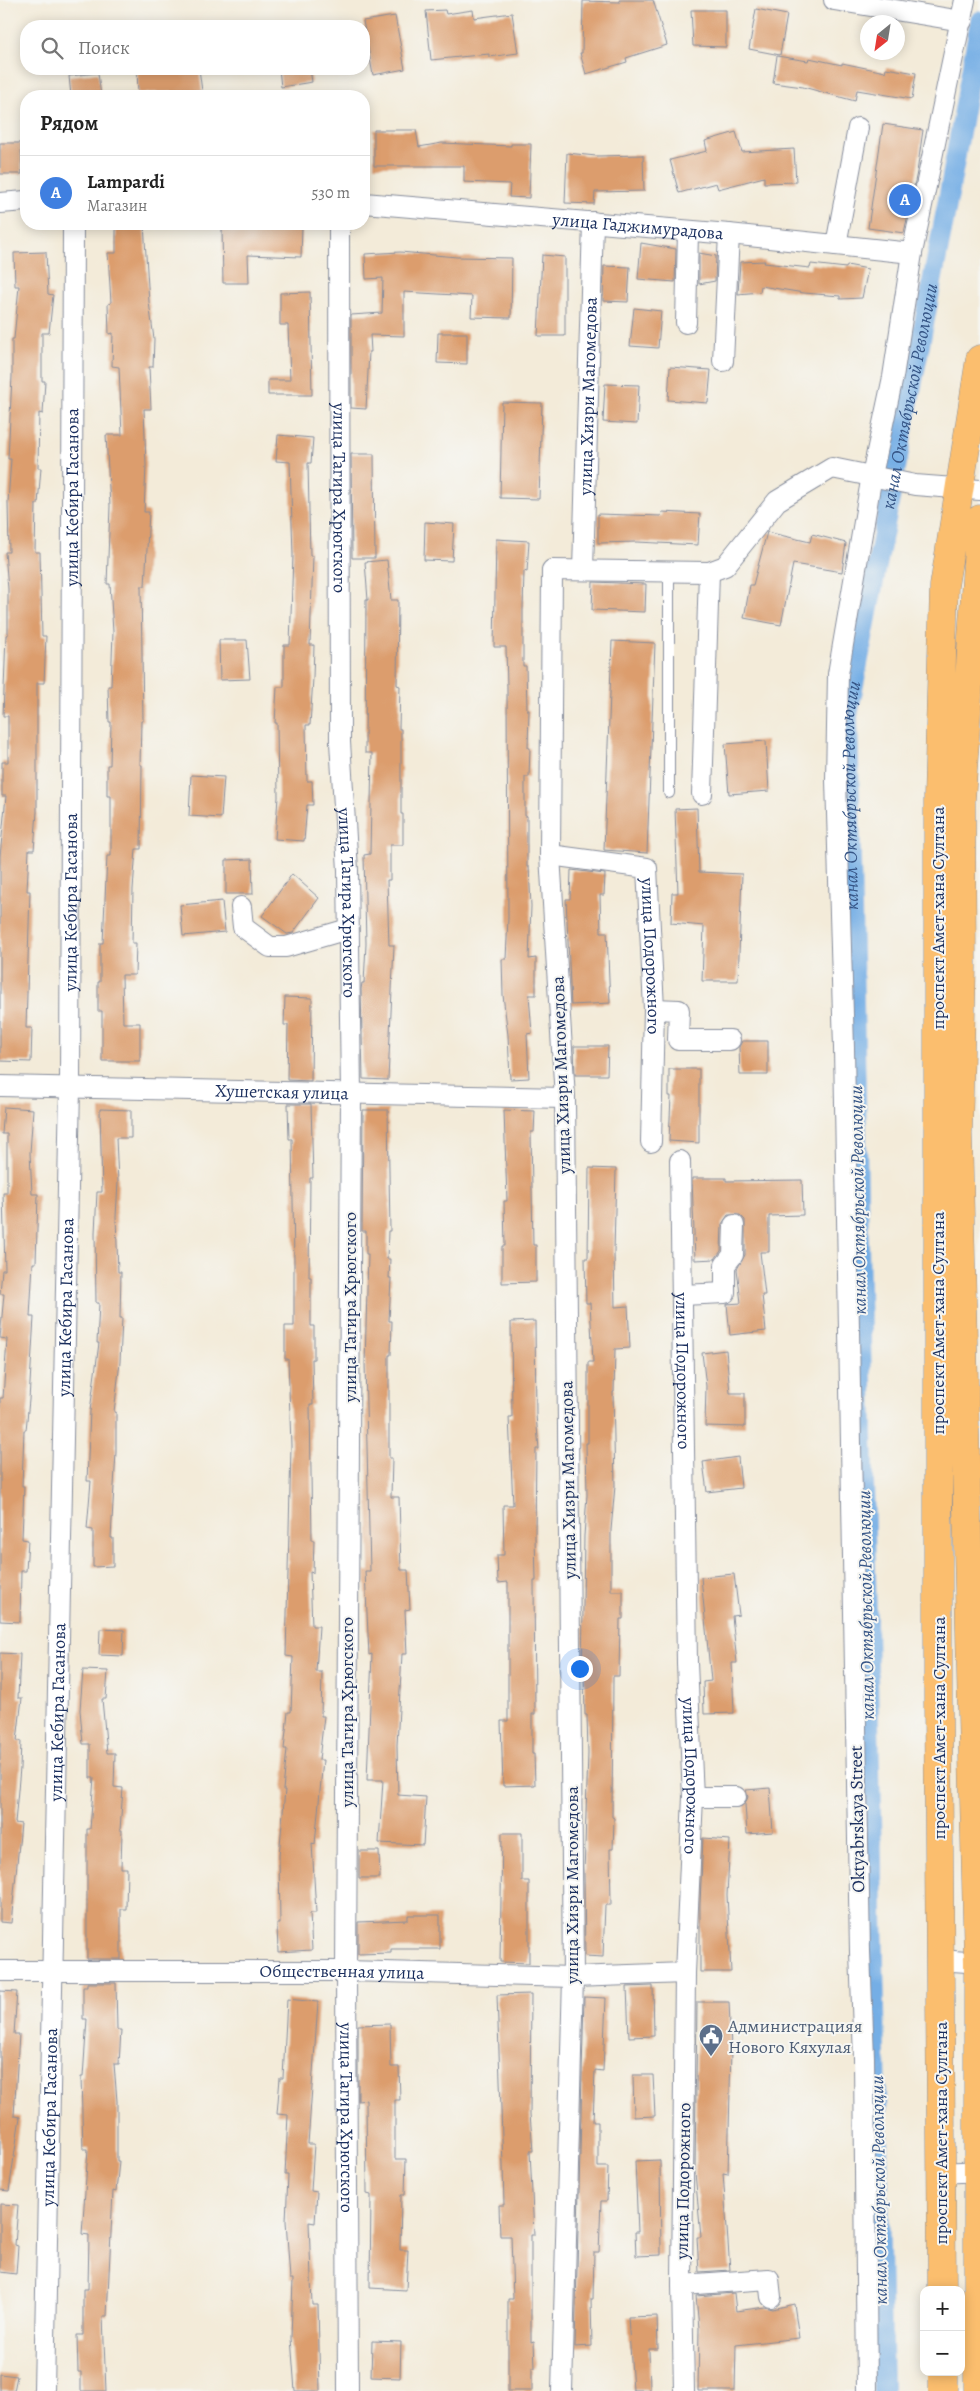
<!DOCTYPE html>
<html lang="ru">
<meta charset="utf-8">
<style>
:root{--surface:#fff;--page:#f2f2f2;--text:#222;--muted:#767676;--line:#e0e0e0;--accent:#0f766e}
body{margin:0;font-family:Alegreya,serif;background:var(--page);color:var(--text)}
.controls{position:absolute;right:15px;bottom:15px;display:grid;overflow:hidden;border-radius:10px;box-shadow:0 2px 12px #0003}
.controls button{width:45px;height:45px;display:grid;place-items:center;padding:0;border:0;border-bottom:1px solid var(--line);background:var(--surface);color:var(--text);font:25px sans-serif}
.compass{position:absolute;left:860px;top:15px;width:45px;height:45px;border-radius:50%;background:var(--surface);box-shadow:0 2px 12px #0003;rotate:210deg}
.you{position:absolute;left:579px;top:1668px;width:18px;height:18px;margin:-12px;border:4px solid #fff;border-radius:50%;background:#1a73e8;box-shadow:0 0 0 8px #1a73e833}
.badge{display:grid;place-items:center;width:32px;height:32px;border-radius:50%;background:var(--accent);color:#fff;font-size:16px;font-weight:700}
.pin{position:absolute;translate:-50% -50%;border:2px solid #fff;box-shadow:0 1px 5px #0006}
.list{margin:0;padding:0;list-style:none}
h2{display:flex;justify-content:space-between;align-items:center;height:65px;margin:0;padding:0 20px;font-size:21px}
h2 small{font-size:16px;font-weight:400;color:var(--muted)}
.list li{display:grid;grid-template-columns:32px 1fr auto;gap:15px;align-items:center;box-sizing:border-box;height:75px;padding:0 20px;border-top:1px solid var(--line)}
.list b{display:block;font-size:19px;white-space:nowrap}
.list p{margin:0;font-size:16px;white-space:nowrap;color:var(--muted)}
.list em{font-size:16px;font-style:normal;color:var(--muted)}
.icon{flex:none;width:28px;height:28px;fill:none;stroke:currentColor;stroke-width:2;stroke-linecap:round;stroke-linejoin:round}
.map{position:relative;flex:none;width:980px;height:2391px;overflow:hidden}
.search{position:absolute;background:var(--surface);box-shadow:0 2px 12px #0003;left:20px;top:20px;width:350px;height:55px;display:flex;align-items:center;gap:12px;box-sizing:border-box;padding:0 18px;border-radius:20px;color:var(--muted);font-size:19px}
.panel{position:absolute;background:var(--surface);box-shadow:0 2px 12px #0003;left:20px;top:90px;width:350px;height:140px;border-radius:20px}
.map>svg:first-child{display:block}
</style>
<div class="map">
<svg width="980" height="2391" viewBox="0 0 980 2391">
<rect width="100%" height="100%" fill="#f6f6f2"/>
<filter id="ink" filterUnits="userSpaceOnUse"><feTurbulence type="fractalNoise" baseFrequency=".02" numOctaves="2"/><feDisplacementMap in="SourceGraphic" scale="10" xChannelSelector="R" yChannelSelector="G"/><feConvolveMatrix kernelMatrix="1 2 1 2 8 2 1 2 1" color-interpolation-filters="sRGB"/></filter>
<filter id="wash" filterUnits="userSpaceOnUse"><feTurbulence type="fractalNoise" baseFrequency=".0096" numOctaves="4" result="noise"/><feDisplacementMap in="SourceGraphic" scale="20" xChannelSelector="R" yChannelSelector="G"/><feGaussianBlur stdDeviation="1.12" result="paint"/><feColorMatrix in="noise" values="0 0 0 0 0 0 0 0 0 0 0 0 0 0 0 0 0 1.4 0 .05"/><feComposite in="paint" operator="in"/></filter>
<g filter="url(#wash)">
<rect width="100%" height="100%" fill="#f3ebd9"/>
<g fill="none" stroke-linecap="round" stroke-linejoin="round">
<path stroke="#75aee5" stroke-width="20" id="s1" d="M883 2391 848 715 947 205 980 21"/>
</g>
<g id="blocks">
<path fill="#dc9d6d" d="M619 0H653L667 45 626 58 627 62 586 74 580 53H582L583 1 620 2Z
M756 9 787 15 780 55 749 49Z
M445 10 446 14 473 10 474 18 512 13 518 53 489 57V54L431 60 426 11Z
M691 10H726V47L693 46Z
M395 16 405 69 373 75 363 21Z
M777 56 808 61 809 58 842 65V63L885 72 886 68 916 73 912 99 857 90 855 101 803 87 773 83Z
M137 69H199L202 91 173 94 172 92 138 93Z
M279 69H310L312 82 281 87Z
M98 73 101 96H71L69 76Z
M883 124 923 130 917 172 904 233 868 228Z
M374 130H416L419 147 442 143 511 146V144H531L529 198 509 197 510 184 464 182V166H374Z
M736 132 742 152 794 149 796 182 764 183V177L718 189 716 183 679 193 670 160 707 151 705 141Z
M0 143H21L22 174H0Z
M567 153 596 156 643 155 644 191 595 192 594 204 565 203Z
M116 224H144L149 302 154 339 153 367H149L151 409H144L146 465 144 512H149L145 586H141L143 721H141L140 765H142L141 849H136L133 889 132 943H136L135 975H122L123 1023H140V1061H102V1011H98V982H100V943H103L107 856H111V796H107V765H110L111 722H109L108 686H111L113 632 110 584H107L110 506 106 435H122L119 367 112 366 113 333 109 334 108 304 111 303 108 253H116Z
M271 226 302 227 301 257 248 255 249 283H223L222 229 271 228Z
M641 243 676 249 675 282 638 279Z
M46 252 48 294 53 295 49 333H42V381H45L43 414 39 413 38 468H41L38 504H36L35 552H40L42 636H46L44 683H37V812L34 850H29L27 891H30L26 1028H32L31 1062 0 1061V856L6 796H2V762H8V716H3L6 635H8V589L5 552H9L8 502 11 459H8L12 376V339H14L19 286H15L14 253Z
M400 252 457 257 512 258 511 318 471 317 472 296 404 292V336L370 335 371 352H369L366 409 351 408V315L382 313 383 278 366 279 365 254Z
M699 253 716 256 715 281 699 284Z
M542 255 565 257V336H538Z
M765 261 764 263 810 268 811 264 846 268 847 265 868 269 862 298 840 299V296L804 293 761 286 760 292 738 294 740 262Z
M604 266 630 267 628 302 603 301Z
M310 292 312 395H268V380H290L288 325H280V293Z
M634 308 661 311 658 348 630 346Z
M438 333H467V364L437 363Z
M670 367 711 370 708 403 668 400Z
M605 384 639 385 637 424 603 422Z
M502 402 542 403 539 499 500 498Z
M278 435 313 438 311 463H308L310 556H313L310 645H314L313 678 310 725H306L307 781H312L313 805H307L304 841 275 839 278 797 277 723H275L277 687H284V645H290L293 555 290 462 276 461Z
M351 454H374L375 558H352Z
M662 512 700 514 698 545 637 542 598 543V514L661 516Z
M425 522 454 524 452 561 424 560Z
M767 532 810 542 812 534 846 543 842 572 793 564 781 625 744 618 750 585H753Z
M496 539 529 541 527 572 524 571 523 609V666H526L527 710H529L528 748H530L529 777H525V816H527V867H529L531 906 529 959 536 958V995H529L532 1033 527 1034 529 1078 510 1079 508 1035 503 995 502 959H506L508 918 507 687 506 647H494Z
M387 560 391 600H398L397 685 400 686 399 729H401V814H403V845H390V880H387L389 945H394L388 1080 363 1079 361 989 362 983H364L366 944 364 855 370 854 372 753H365L366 600H368L365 562Z
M593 582 646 584 645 612 592 610Z
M219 640H247L250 679 220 680Z
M612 641 655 643 647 853 604 850Z
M766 741 769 791 729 794 725 744Z
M191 775 224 777 221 818 189 816Z
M697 808 699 872 742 874 738 981H702L704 926 671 923 672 893H678L675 809Z
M252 859 253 894H226V860Z
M571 870 605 874 604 895H600L601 932H607L610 1003 571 1005 566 899H570Z
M292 874 319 898 293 933 287 934 262 916Z
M222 901 225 932 183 936 180 905Z
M285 997 312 998 311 1081 287 1080 288 1025H284Z
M742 1041H768V1075H740L739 1047Z
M574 1046H608L607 1075H575Z
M669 1069H699V1143L669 1141 671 1096H669Z
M288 1104H311L313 1178H310L309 1277H311V1326H314V1359H312L313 1405H310L312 1540H314L313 1573 310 1572 312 1626H319L316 1672H322L321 1716H324L319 1760H323L315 1844 312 1843 316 1913H310L312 1950 278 1952 277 1924H280L279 1856 285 1790H283L287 1749H284L288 1712H291L293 1657 286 1656 291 1446 288 1359H285V1326H294V1263L292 1139H289Z
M4 1107 33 1109 30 1153 32 1194H38L36 1263H33L30 1317H34L29 1400 26 1430H24L22 1486H24L22 1539 28 1540 26 1571H21L20 1622 0 1621V1398H3L7 1339 0 1338 4 1294H0L2 1270H5L3 1193H7V1134H2Z
M100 1109 131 1110V1138H116L118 1182 116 1217 118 1272H121L120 1318H122L120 1362 114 1412H116V1452L111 1538H113V1566L93 1567V1530L87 1529 91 1481H87L90 1411 99 1343H97L99 1303H96L95 1233 97 1192H102Z
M363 1110H388L390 1231H388L387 1259H390L389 1278H391L389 1321H392L391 1355H389V1458H392L391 1497H399L401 1570H408L410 1609 405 1610 407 1654H402L397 1745 398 1795 426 1797 423 1845 379 1843 383 1780H367L372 1654 369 1655 365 1571H370L365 1363 368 1254H366V1231H362Z
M504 1110 535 1111 534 1132H531L533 1245H536V1282L502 1283V1246H505L504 1201H507Z
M589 1168 616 1169 614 1252 615 1307 628 1306 630 1348 615 1349 614 1392H613L615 1486 611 1530V1591H623V1619H620L619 1676H613L612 1817 614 1818 613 1849H610L611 1905H605L603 1957 585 1956 584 1874 588 1753 587 1715H585L584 1675H582L584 1536 587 1495 586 1443H588V1362H593L590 1303H586L585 1258H588Z
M692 1178H726V1181L802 1180 803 1215 769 1216V1252H760L765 1295H762L766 1331 730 1335 727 1304 741 1303 737 1269 745 1255V1220L740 1215H728L722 1224 721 1251 715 1259 695 1260Z
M535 1321 536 1415 539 1449H536L535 1536 536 1581H534L535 1714H532V1754H534L535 1785 503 1786 501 1721H508V1582L498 1583 497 1555H504L503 1505H513L509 1417H512L511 1322Z
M726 1350 730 1393H745V1427L705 1426 706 1386 702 1353Z
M738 1457 741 1488 707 1492 703 1462Z
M734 1574 739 1615 732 1616 737 1663H732L734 1713 704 1714 703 1682 711 1681 701 1577Z
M100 1629 124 1630 123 1656 99 1655Z
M0 1653 20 1654 18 1698H22L17 1741H21L20 1768 15 1823 21 1824 11 1923 0 1922Z
M83 1670 108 1671 106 1699H102L107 1753H115L114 1787 123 1788 120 1830H122L121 1868H127L126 1909H121V1959H87V1829H90L94 1778H90V1744H83L80 1710Z
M770 1788 773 1832 747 1834 745 1804 748 1797 746 1790Z
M502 1833H522V1881H529V1963L500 1962Z
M703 1838 730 1840 727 1895 731 1972H700V1904Z
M359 1851H379L380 1878H359Z
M408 1915H440V1949H391V1953L358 1954V1922L408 1920Z
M87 1983H116L117 2030H121L119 2064H114L117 2101V2161H119L116 2192 113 2191 107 2316H103L106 2391H81V2372H78L77 2335H83V2289H88L89 2235 82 2234 88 2149H83L81 2077H83L87 2019H83V1987H87Z
M653 1986 654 2036 629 2037 627 1987Z
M0 1991 17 1992 14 2034H19L14 2116 20 2117 9 2191 0 2190Z
M531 1994 530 2114 533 2151H530L534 2235H531V2342L534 2341 535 2368H532V2391H508V2299H513L511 2236H500L499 2205H504L503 2165 497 1995Z
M584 1997 606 1998 603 2071 595 2070 593 2122H598V2167H608L607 2201H601L599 2252H594L593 2299H591L592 2346 575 2347Z
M287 1999 318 2002 308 2144H314L311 2191 317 2192 315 2223 309 2222 312 2305H318L320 2391H295L291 2338 293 2279H290L286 2221 288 2175H285L288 2115 277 2114 280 2078H283Z
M697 2002H729L731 2048 728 2174 723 2173 730 2270 699 2272 697 2237H701L695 2173Z
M390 2024 391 2067H399L400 2100H395V2159H406L405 2195H401L400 2250H408L406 2290 370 2288 371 2195 367 2194 366 2100 358 2101V2025Z
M633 2075H653L655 2116 634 2117Z
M660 2160 661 2255 636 2256 635 2232H638L635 2161Z
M0 2204 18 2205 15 2245 18 2246 16 2274 0 2272Z
M734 2293 736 2311 765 2307 773 2309 794 2304 799 2338 736 2345 735 2391H698L699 2328 696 2296Z
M657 2316 658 2349H649L650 2390H633L628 2317Z
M372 2341 401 2342 400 2378 371 2377Z
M0 2374 17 2376 14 2391H0Z"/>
</g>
</g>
<g filter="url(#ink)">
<use href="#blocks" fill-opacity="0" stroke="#878d9c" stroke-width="1"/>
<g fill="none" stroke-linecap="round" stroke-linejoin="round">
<defs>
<path id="service" d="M669 793V571"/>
<g id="minor">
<path d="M834 0 962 21"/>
<path d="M0 203 26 201"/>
<path id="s2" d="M364 203 729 234 912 253"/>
<path id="s3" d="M339 224 340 742 348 870 351 1093 346 1971 348 2391"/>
<path d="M836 245 858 128"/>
<path d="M686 323 688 231"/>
<path d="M723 361 729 234"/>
<path id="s4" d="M583 570 593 222"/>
<path d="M702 794 709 572"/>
<path id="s5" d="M550 855 647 868 654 1009 651 1142"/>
<path d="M241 907 243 927 270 947H286L348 929"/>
<path d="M654 1009 679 1010 678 1040H730"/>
<path id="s6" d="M0 1086 565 1098"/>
<path id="s7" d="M680 1161 687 1663 693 1797 685 1973 682 2285 684 2391"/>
<path d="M682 1295 725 1293V1265L733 1255 734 1225"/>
<path d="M693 1797H736"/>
<path d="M940 1960 980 1963"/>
<path id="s8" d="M0 1971H346L573 1977 685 1973"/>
<path d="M941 2173 980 2171"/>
<path d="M682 2285 769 2279 771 2297"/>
<path id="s9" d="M44 2391 70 1087 73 224"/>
<path d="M562 2391 573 1977 565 1098 550 855 552 570 709 572 725 566 777 501 832 468 915 485 980 490"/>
<path d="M867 2391 864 2058 860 1952 844 1048 836 780 838 674 872 475 893 377 912 253 965 0"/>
</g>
<path id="primary" d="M942 2290 938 1699V797L944 586 980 359
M943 2372V2391
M978 2391V1963L958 1134 962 967 961 800 980 519"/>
</defs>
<use href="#service" stroke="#878d9c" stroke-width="12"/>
<use href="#minor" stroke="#878d9c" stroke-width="22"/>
<use href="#primary" stroke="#878d9c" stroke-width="29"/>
<use href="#service" stroke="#fff" stroke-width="10"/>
<use href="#minor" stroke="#fff" stroke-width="20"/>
<use href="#primary" stroke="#fbbe6e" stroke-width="28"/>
</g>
</g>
<defs>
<symbol id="civic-pin" viewBox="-11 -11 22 30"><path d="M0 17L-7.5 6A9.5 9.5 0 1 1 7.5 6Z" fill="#5c6f8a" stroke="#f6f6f2"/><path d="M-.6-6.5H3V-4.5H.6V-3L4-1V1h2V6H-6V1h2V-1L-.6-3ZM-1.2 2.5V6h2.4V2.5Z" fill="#fff"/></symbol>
</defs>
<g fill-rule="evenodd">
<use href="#civic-pin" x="697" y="2022" width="28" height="38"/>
</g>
<g text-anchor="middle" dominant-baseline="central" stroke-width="4" stroke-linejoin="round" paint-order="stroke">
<g font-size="18" fill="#1b2f5e" stroke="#f6f6f2">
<text stroke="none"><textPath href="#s2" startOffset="275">улица Гаджимурадова</textPath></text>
<text stroke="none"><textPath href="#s4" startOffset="174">улица Хизри Магомедова</textPath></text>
<text stroke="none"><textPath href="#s9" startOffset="1894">улица Кебира Гасанова</textPath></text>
<text stroke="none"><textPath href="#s3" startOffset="274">улица Тагира Хрюгского</textPath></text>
<text stroke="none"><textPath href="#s3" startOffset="679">улица Тагира Хрюгского</textPath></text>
<text stroke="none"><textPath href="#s9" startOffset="1489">улица Кебира Гасанова</textPath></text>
<text transform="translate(938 918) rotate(-90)">проспект Амет-хана Султана</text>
<text stroke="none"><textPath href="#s5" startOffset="186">улица Подорожного</textPath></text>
<text transform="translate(561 1075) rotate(-92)">улица Хизри Магомедова</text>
<text stroke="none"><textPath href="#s6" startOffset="282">Хушетская улица</textPath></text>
<text stroke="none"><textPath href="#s9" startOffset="1084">улица Кебира Гасанова</textPath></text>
<text transform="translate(350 1307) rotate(-90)">улица Тагира Хрюгского</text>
<text transform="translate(938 1323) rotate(-90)">проспект Амет-хана Султана</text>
<text stroke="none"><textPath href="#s7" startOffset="210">улица Подорожного</textPath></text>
<text transform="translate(568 1480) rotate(-91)">улица Хизри Магомедова</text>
<text stroke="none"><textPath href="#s9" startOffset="679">улица Кебира Гасанова</textPath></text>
<text transform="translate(347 1712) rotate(-90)">улица Тагира Хрюгского</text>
<text transform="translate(939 1728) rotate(-90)">проспект Амет-хана Султана</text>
<text stroke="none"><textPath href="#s7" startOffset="615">улица Подорожного</textPath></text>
<text transform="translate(857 1819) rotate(-91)">Oktyabrskaya Street</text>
<text transform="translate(572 1885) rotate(-90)">улица Хизри Магомедова</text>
<text stroke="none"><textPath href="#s8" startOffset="342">Общественная улица</textPath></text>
<text stroke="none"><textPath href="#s9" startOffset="274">улица Кебира Гасанова</textPath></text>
<text stroke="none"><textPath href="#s3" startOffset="1894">улица Тагира Хрюгского</textPath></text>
<text transform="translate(941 2133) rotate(-90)">проспект Амет-хана Султана</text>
<text transform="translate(683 2181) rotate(-89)">улица Подорожного</text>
</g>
<g font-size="18" fill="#4e5e75" stroke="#f6f6f2" text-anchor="start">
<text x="728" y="2026">Администрацияя<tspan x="728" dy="21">Нового Кяхулая</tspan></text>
</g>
<g font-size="19" font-style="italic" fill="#365586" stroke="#f6f6f2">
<text stroke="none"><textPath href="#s1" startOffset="2001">канал Октябрьской Революции</textPath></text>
<text stroke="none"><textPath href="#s1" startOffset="1596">канал Октябрьской Революции</textPath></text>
<text transform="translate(858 1200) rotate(-91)">канал Октябрьской Революции</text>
<text transform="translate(866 1605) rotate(-91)">канал Октябрьской Революции</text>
<text transform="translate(879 2190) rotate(-91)">канал Октябрьской Революции</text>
</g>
</g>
</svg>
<div class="controls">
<button>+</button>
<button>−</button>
</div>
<svg class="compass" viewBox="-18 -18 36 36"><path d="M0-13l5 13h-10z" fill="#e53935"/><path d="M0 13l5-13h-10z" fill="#767676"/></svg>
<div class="you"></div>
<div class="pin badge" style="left:905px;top:200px;background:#3f7fe0">A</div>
<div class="search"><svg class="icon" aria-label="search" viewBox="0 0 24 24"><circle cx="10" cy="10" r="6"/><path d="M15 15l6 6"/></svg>Поиск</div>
<section class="panel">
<h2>Рядом<small></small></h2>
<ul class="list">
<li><span class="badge" style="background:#3f7fe0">A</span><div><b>Lampardi</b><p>Магазин</p></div><em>530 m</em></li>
</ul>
</section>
</div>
